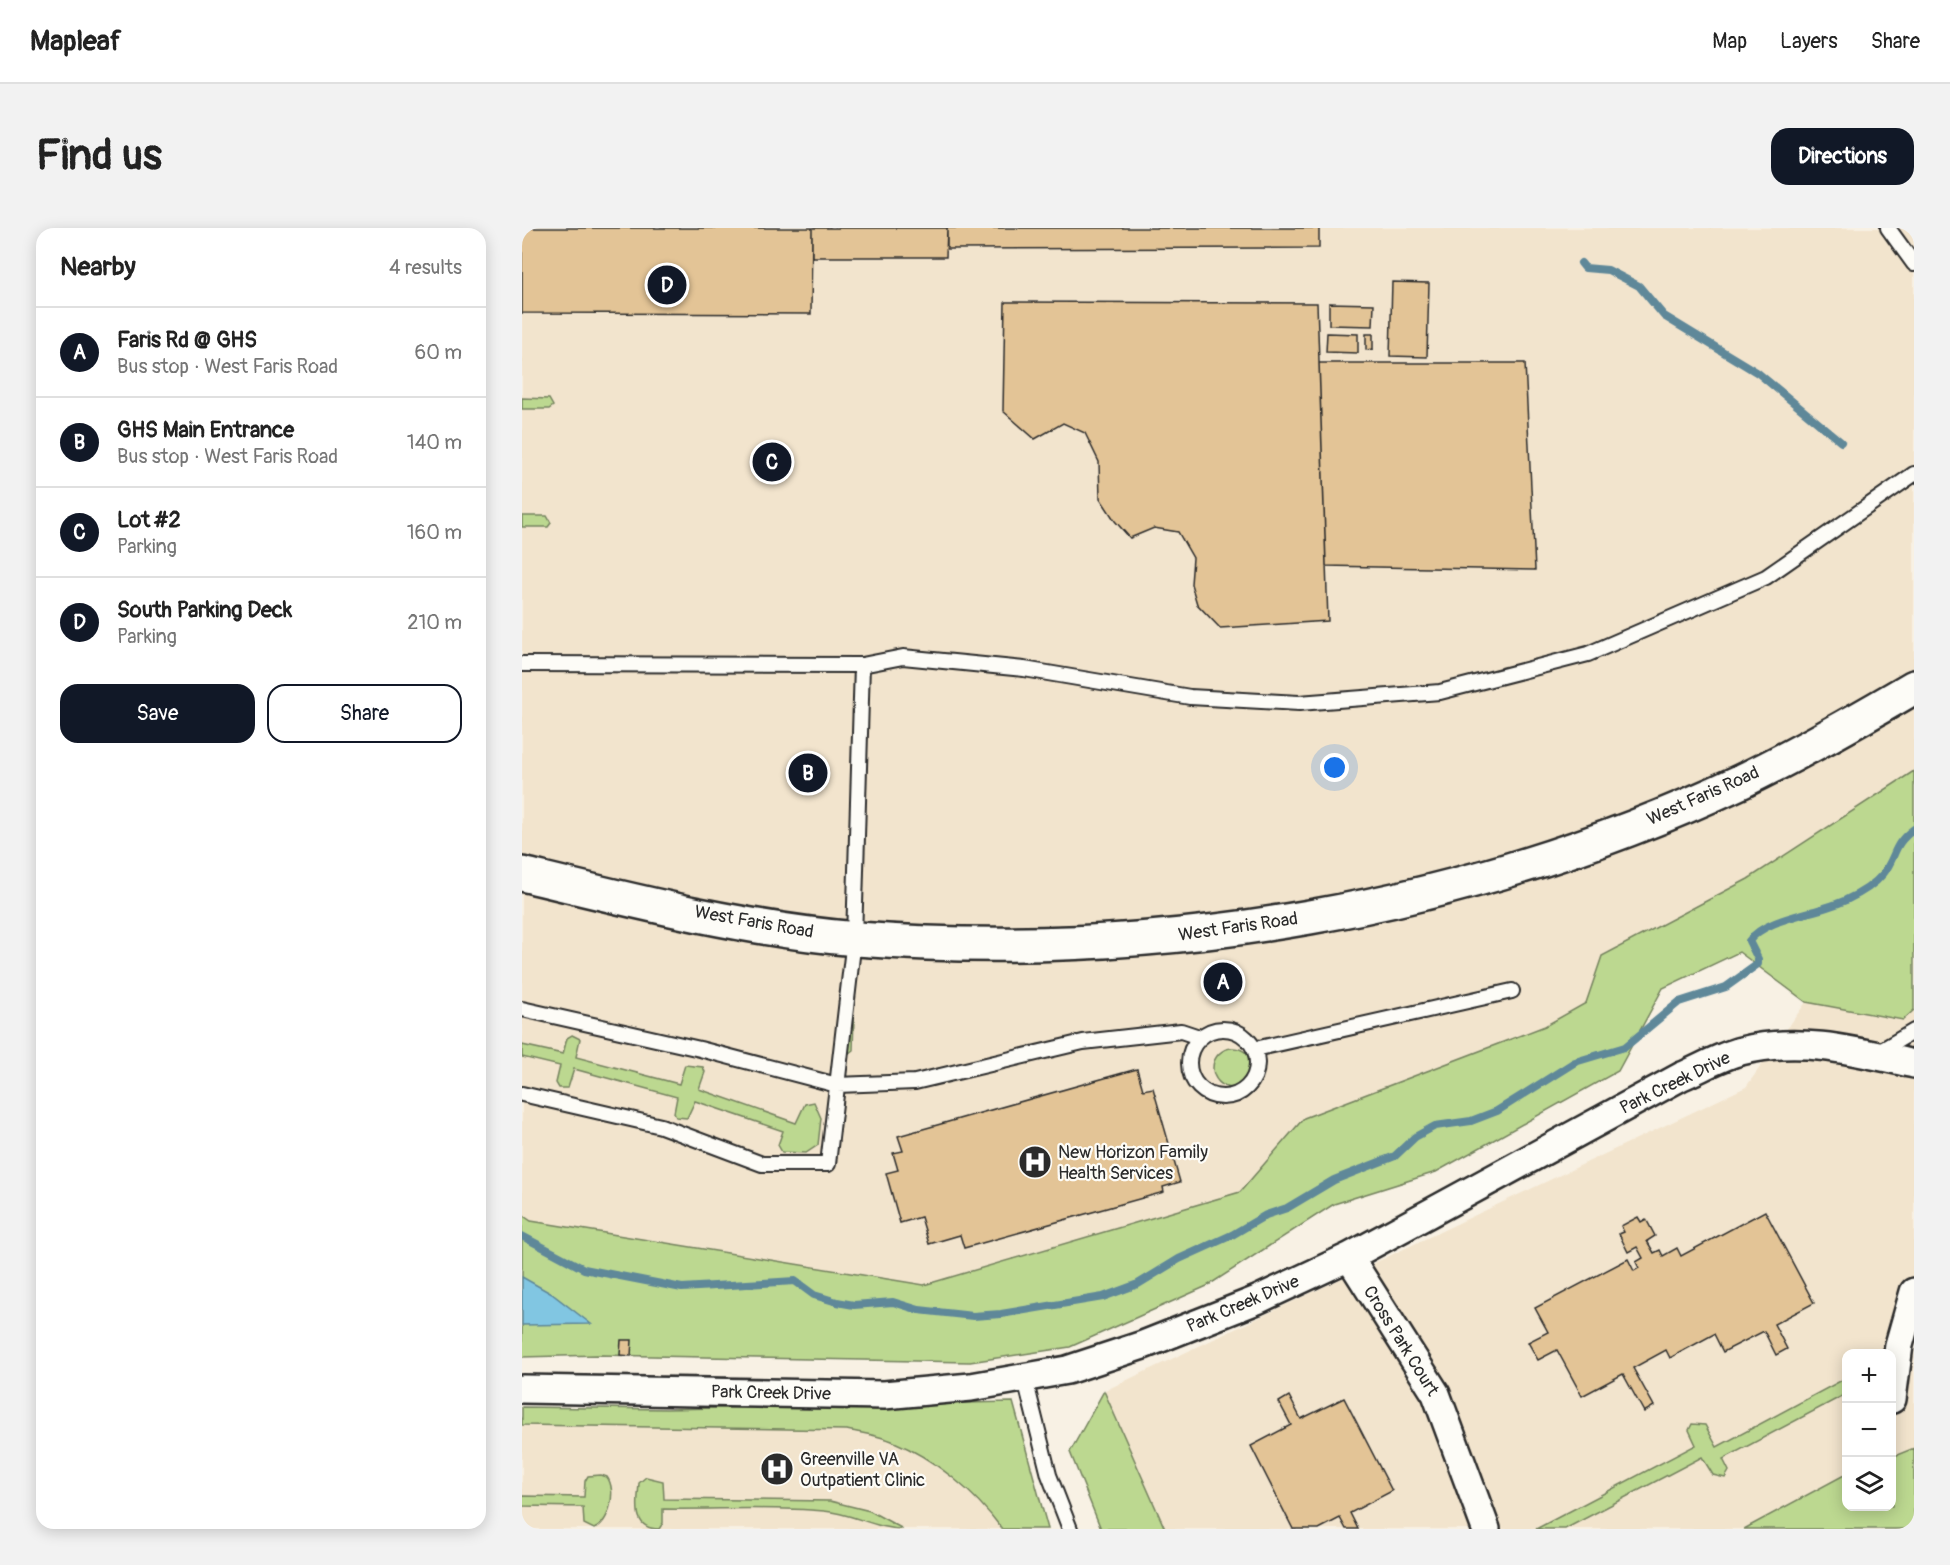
<!DOCTYPE html>
<meta charset="utf-8">
<style>
:root{--surface:#fff;--page:#f2f2f2;--text:#222;--muted:#767676;--line:#e0e0e0;--accent:#111827}
body{margin:0;font-family:Pangolin,sans-serif;background:var(--page);color:var(--text)}
.controls{position:absolute;right:18px;bottom:18px;display:grid;overflow:hidden;border-radius:12px;box-shadow:0 3px 15px #0003}
.controls button{width:54px;height:54px;display:grid;place-items:center;padding:0;border:0;border-bottom:2px solid var(--line);background:var(--surface);color:var(--text);font:30px sans-serif}
.you{position:absolute;left:813px;top:540px;width:21px;height:21px;margin:-15px;border:4px solid #fff;border-radius:50%;background:#1a73e8;box-shadow:0 0 0 9px #1a73e833}
.badge{display:grid;place-items:center;width:39px;height:39px;border-radius:50%;background:var(--accent);color:#fff;font-size:20px;font-weight:700}
.pin{position:absolute;translate:-50% -50%;border:3px solid #fff;box-shadow:0 2px 6px #0006}
.list{margin:0;padding:0;list-style:none}
h2{display:flex;justify-content:space-between;align-items:center;height:78px;margin:0;padding:0 24px;font-size:26px}
h2 small{font-size:20px;font-weight:400;color:var(--muted)}
.list li{display:grid;grid-template-columns:39px 1fr auto;gap:18px;align-items:center;box-sizing:border-box;height:90px;padding:0 24px;border-top:2px solid var(--line)}
.list b{display:block;font-size:22px;white-space:nowrap}
.list p{margin:0;font-size:20px;white-space:nowrap;color:var(--muted)}
.list em{font-size:20px;font-style:normal;color:var(--muted)}
.actions{display:flex;gap:12px;padding:18px 24px}
.actions a{flex:1;padding:14px 0;border:2px solid var(--accent);border-radius:18px;text-align:center;font-size:21px;color:var(--accent)}
.actions .main{background:var(--accent);color:#fff}
.icon{flex:none;width:33px;height:33px;fill:none;stroke:currentColor;stroke-width:2;stroke-linecap:round;stroke-linejoin:round}
.map{position:relative;flex:none;width:1392px;height:1301px;overflow:hidden;border-radius:18px}
header{display:flex;align-items:center;gap:36px;box-sizing:border-box;height:84px;padding:0 30px;background:var(--surface);border-bottom:2px solid var(--line)}
header strong{font-size:28px}
nav{display:flex;gap:33px;margin-inline-start:auto;font-size:21px}
.intro{display:flex;align-items:center;justify-content:space-between;box-sizing:border-box;height:144px;padding:0 36px}
h1{margin:0;font-size:42px}
.button{padding:15px 27px;border-radius:18px;background:var(--accent);color:#fff;font-size:21px;font-weight:700}
main{display:flex;gap:36px;padding:0 36px}
aside{flex:1;background:var(--surface);border-radius:18px;box-shadow:0 3px 15px #0003}
.map>svg:first-child{display:block}
</style>
<header>
<strong>Mapleaf</strong>
<nav><a>Map</a><a>Layers</a><a>Share</a></nav>
</header>
<div class="intro"><h1>Find us</h1><a class="button">Directions</a></div>
<main>
<aside>
<h2>Nearby<small>4 results</small></h2>
<ul class="list">
<li><span class="badge">A</span><div><b>Faris Rd @ GHS</b><p>Bus stop · West Faris Road</p></div><em>60 m</em></li>
<li><span class="badge">B</span><div><b>GHS Main Entrance</b><p>Bus stop · West Faris Road</p></div><em>140 m</em></li>
<li><span class="badge">C</span><div><b>Lot #2</b><p>Parking</p></div><em>160 m</em></li>
<li><span class="badge">D</span><div><b>South Parking Deck</b><p>Parking</p></div><em>210 m</em></li>
</ul>
<div class="actions"><a class="main">Save</a><a>Share</a></div>
</aside>
<div class="map">
<svg width="1392" height="1301" viewBox="0 0 1392 1301">
<rect width="100%" height="100%" fill="#f8f1e4"/>
<filter id="ink" filterUnits="userSpaceOnUse"><feTurbulence type="fractalNoise" baseFrequency=".0167" numOctaves="2"/><feDisplacementMap in="SourceGraphic" scale="12" xChannelSelector="R" yChannelSelector="G"/><feConvolveMatrix kernelMatrix="1 2 1 2 8 2 1 2 1" color-interpolation-filters="sRGB"/></filter>
<g filter="url(#ink)">
<path fill="#f2e4cd" d="M0 0H1392V543L1226 651 1081 728 1064 775 1023 798 782 890 718 964 402 1057 8 993 0 987Z
M1284 774 1381 792 1392 782V1220L1370 1229V1126H1324V1246L1222 1301H643L582 1163 1224 859Z
M491 1174 526 1301H0V1179L145 1181Z"/>
<path fill="#bcd890" stroke="#74825e" stroke-width="1.5" d="M0 170 27 171 31 178 27 181H0Z
M0 288H25L29 295 26 299H0Z
M1392 543V782L1381 792 1284 774 1217 724 1141 760 1096 843 914 944 812 976 685 1058 548 1119 448 1134 77 1127 0 1129V987L9 993 402 1057 718 964 782 890 1023 798 1064 775 1080 728 1226 651Z
M327 784 332 789 331 822 326 826Z
M50 807 58 811 54 829 157 856 163 837 181 839 183 844 177 861 274 895 283 876 292 874 299 890 296 917 284 925 260 924 256 917 261 903 173 873 165 890 154 889 152 885 155 869 52 841 46 860H37L34 855 38 838 0 829V817L41 826 45 810Z
M691 840a20 20 0 1 1 40 0a20 20 0 1 1-40 0Z
M1324 1150V1166L1201 1231 1207 1243 1203 1250 1191 1247 1180 1229 1043 1301H1014L1174 1217 1167 1202 1170 1196 1183 1197 1195 1219Z
M582 1163 643 1301H579L548 1224Z
M491 1174 526 1301H480C452 1263 413 1231 370 1213 356 1207 339 1205 325 1202L0 1197V1179L145 1181Z
M1392 1220V1301H1222L1324 1246V1278H1370V1229Z
M79 1247 85 1249C95 1262 88 1294 72 1301L62 1296 61 1279 0 1278V1268L62 1269 63 1253 66 1248Z
M124 1249 141 1253 142 1271 308 1273 348 1283 381 1301C354 1301 330 1285 302 1283 249 1278 194 1282 141 1281V1295L137 1301C109 1301 116 1274 117 1255Z"/>
<path fill="#81c6e2" stroke="#5f8899" stroke-width="1.5" d="M0 1049 30 1066 69 1096 0 1097Z"/>
<g fill="none" stroke-linecap="round" stroke-linejoin="round">
<path stroke="#5f8899" stroke-width="8" d="M1059 35 1063 40 1086 42 1117 58 1142 88 1236 145 1319 214
M0 1008 62 1041 160 1060 273 1053 292 1067 315 1074 332 1077 371 1074 397 1082 451 1088 479 1086 581 1069 616 1056 657 1031 710 1007 744 987 765 980 812 952 873 928 893 909 913 898 949 893 975 883 1053 834 1103 819 1157 774 1204 759 1236 736V731L1227 713C1244 689 1296 686 1324 672 1337 666 1352 657 1361 646 1375 628 1370 617 1392 601"/>
</g>
<path fill="#e3c496" stroke="#2b2b2b" stroke-width="1.5" d="M0 0H290L289 86 0 85Z
M290 0H425L424 29H290Z
M425 0H797V20L425 21Z
M870 54 907 55 905 129 868 128Z
M483 74 795 75 806 393 698 400 675 376 669 356 671 330 656 304 632 300 608 310 593 293 578 270 577 234 563 205 541 195 513 211 481 183Z
M807 75 852 76 851 98 807 97Z
M805 105 836 106V125L804 124Z
M844 106H851V121L844 122Z
M797 135H1003L1013 342 804 338Z
M615 841 621 862 631 860 658 954 641 959 642 964 442 1020 438 1007 407 1016 399 989 378 995 364 945 376 942 371 925 381 923 376 908Z
M1243 983 1292 1075 1252 1096 1265 1121 1254 1127 1242 1103 1201 1124 1192 1106 1148 1130 1144 1122 1111 1140 1132 1178 1122 1184 1101 1146 1060 1168 1035 1122 1016 1132 1006 1114 1026 1104 1013 1080 1106 1031 1112 1043 1117 1040 1114 1034 1121 1030 1115 1019 1106 1024 1097 1006 1102 1004 1099 998 1116 989 1119 994 1124 991 1133 1008 1125 1013 1132 1025 1138 1022 1141 1028 1155 1020 1159 1028Z
M99 1112H110L109 1128 98 1127Z
M767 1168 779 1191 822 1170 870 1263 828 1285 836 1301H824L818 1290 797 1301H771L729 1218 769 1197 757 1174Z"/>
<g fill="none" stroke-linecap="round" stroke-linejoin="round">
<defs>
<path id="service" d="M1366 0 1392 36
M0 436 340 437 381 429 502 441 668 469 777 475 918 464 1066 426 1244 349 1392 246
M0 781 178 821 315 857 393 854 561 814 659 803 677 809
M667 835a34 34 0 1 1 68 0a34 34 0 1 1-68 0Z
M733 821 990 763
M1353 826 1392 803
M0 866 139 898 240 936H306L332 711 340 437
M503 1151 527 1247 548 1301"/>
<path id="minor" d="M827 1029 914 1166 964 1301
M0 1161 362 1167 449 1159 545 1142 621 1117 735 1072 827 1029 1160 848C1179 840 1199 828 1219 823 1278 808 1334 823 1392 836
M1370 1171 1377 1117 1392 1064"/>
<path id="secondary" d="M0 646C107 672 225 702 335 711 636 734 946 682 1220 553 1278 525 1336 492 1392 459"/>
</defs>
<use href="#service" stroke="#2b2b2b" stroke-width="18"/>
<use href="#minor" stroke="#2b2b2b" stroke-width="32"/>
<use href="#secondary" stroke="#2b2b2b" stroke-width="38"/>
<use href="#service" stroke="#fdfcf7" stroke-width="14"/>
<use href="#minor" stroke="#fdfcf7" stroke-width="27"/>
<use href="#secondary" stroke="#fdfcf7" stroke-width="33"/>
</g>
</g>
<defs>
<symbol id="hospital-disc" viewBox="-11 -11 22 22"><circle r="9.5" fill="#2b2b2b" stroke="#fdfcf7"/><path d="M-5-5h3v3.5h4V-5h3V5h-3V1.5h-4V5h-3Z" fill="#fff"/></symbol>
</defs>
<g fill-rule="evenodd">
<use href="#hospital-disc" x="494" y="915" width="38" height="38"/>
<use href="#hospital-disc" x="236" y="1222" width="38" height="38"/>
</g>
<g text-anchor="middle" dominant-baseline="central" stroke-width="4.5" stroke-linejoin="round" paint-order="stroke">
<g font-size="18" fill="#2b2b2b" stroke="#fdfcf7">
<text transform="translate(1181 568) rotate(-24)">West Faris Road</text>
<text transform="translate(232 694) rotate(10)">West Faris Road</text>
<text transform="translate(716 699) rotate(-8)">West Faris Road</text>
<text transform="translate(1153 855) rotate(-26)">Park Creek Drive</text>
<text transform="translate(721 1076) rotate(-23)">Park Creek Drive</text>
<text transform="translate(879 1113) rotate(58)">Cross Park Court</text>
<text transform="translate(249 1165) rotate(1)">Park Creek Drive</text>
</g>
<g font-size="18" fill="#2b2b2b" stroke="#fdfcf7" text-anchor="start">
<text x="536" y="924">New Horizon Family<tspan x="536" dy="21">Health Services</tspan></text>
<text x="278" y="1231">Greenville VA<tspan x="278" dy="21">Outpatient Clinic</tspan></text>
</g>
</g>
</svg>
<div class="controls">
<button>+</button>
<button>−</button>
<button><svg class="icon" aria-label="layers" viewBox="0 0 24 24"><path d="M12 4l9 5-9 5-9-5zM3 14l9 5 9-5"/></svg></button>
</div>
<div class="you"></div>
<div class="pin badge" style="left:701px;top:754px">A</div>
<div class="pin badge" style="left:286px;top:545px">B</div>
<div class="pin badge" style="left:250px;top:234px">C</div>
<div class="pin badge" style="left:145px;top:57px">D</div>
</div>
</main>
